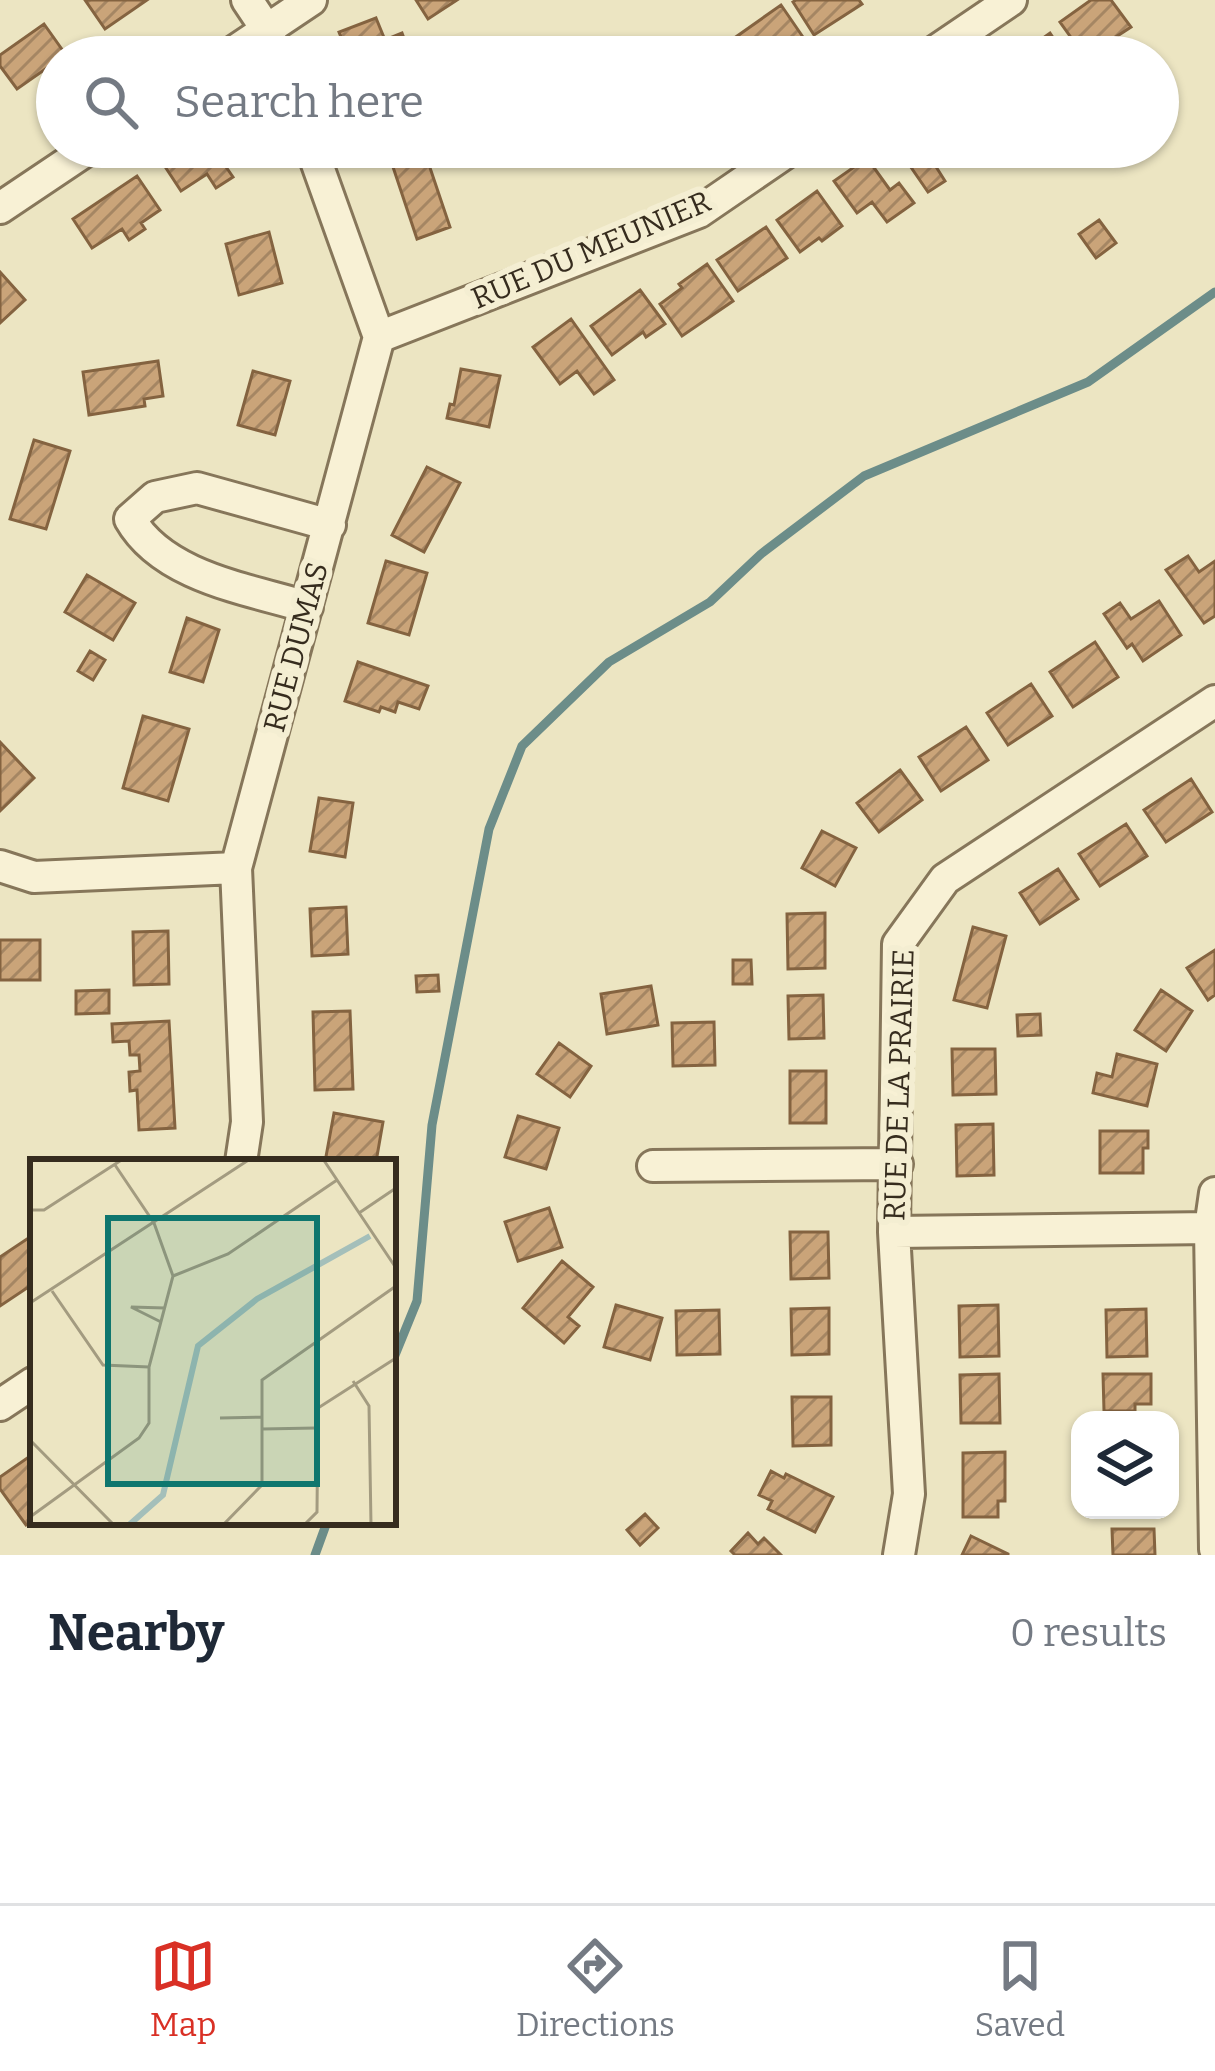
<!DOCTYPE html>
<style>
:root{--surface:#fff;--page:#f6f6f7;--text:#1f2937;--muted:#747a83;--line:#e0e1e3;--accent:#d93025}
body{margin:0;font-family:Bitter,serif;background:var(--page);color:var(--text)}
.controls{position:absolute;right:36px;bottom:36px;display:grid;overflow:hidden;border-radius:24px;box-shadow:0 3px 9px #0004}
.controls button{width:108px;height:108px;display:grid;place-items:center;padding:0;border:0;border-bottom:3px solid var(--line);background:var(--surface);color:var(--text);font:60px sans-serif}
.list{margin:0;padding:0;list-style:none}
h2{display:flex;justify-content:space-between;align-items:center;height:156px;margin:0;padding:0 48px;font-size:51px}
h2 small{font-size:39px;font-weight:400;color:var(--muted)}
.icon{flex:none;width:66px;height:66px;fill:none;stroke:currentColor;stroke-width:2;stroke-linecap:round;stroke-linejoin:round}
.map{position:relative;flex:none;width:1215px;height:1555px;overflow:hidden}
.search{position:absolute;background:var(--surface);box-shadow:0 3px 9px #0004;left:36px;right:36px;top:36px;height:132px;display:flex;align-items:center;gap:30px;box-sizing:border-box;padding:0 42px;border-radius:66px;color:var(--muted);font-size:45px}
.sheet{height:348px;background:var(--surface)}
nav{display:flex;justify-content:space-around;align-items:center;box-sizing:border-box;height:168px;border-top:3px solid var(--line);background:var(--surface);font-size:33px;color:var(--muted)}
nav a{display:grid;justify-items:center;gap:6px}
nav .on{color:var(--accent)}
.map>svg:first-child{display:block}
</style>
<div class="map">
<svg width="1215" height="1555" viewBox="0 0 1215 1555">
<defs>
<pattern id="building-hatch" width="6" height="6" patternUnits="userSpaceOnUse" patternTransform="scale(3)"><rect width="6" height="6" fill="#caa479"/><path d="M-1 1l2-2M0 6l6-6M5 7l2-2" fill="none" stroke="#a58663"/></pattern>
</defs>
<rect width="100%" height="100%" fill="#ece5c2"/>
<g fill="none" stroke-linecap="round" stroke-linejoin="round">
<path stroke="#6c8d89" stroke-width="9" d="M393 1360 417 1301 432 1125 489 829 522 746 609 662 710 602 761 554 864 476 1088 382 1215 292
M315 1555 327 1522"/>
</g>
<path fill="url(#building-hatch)" stroke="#846340" stroke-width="3" d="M85 0H147L105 29Z
M416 0H457L428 19Z
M796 0H859L862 4 814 35 793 2Z
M1091 0H1111L1131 27 1085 57 1060 22Z
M781 5 805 40 780 57H745L733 39Z
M376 18 385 40 402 33 409 52 396 57H349L339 32Z
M44 24 66 55 57 57V61L17 89 0 66V55Z
M1050 33 1066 57H1016Z
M179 147H237L241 153 224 164 233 177 216 188 207 174 181 191 160 159Z
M412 147H423L450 227 417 239 389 155Z
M897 147H955L933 162 945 181 928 192Z
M867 158 890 190 899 183 914 203 887 222 872 202 857 213 834 181Z
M137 176 160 210 141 223 145 229 129 240 122 229 92 248 73 219Z
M817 191 842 226 822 241 819 238 800 252 777 220Z
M1099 220 1116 243 1096 258 1079 234Z
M766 227 787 258 738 291 717 260Z
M269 232 282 283 239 295 226 244Z
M707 264 733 301 682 336 660 304 682 288 679 284Z
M0 272 25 300 0 323Z
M640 290 665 324 646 337 643 332 612 355 591 326Z
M571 319 614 380 594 394 577 371 560 384 533 347Z
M158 361 163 396 144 399 145 406 89 415 83 372Z
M461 369 500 376 489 427 447 418 450 404 454 405Z
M253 371 290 381 275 435 238 425Z
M34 440 70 451 46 529 10 519Z
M427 467 460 483 424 552 392 535Z
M1188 556 1199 572 1215 561V616L1204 623 1166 570Z
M386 561 427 573 409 635 368 623Z
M87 575 135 603 113 640 65 612Z
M1159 601 1181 635 1143 661 1132 644 1127 648 1104 614 1120 603 1131 619Z
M187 618 219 630 203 682 170 672Z
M1095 642 1118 677 1073 707 1050 672Z
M90 651 105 660 93 680 78 671Z
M358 662 428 686 419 709 398 702 395 712 381 707 379 712 345 701Z
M1031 684 1052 716 1008 745 987 713Z
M143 716 189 729 168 801 123 788Z
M966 727 988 760 941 791 919 757Z
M0 742 34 778 0 811Z
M900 770 922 800 879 832 857 803Z
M1191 779 1212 812 1166 842 1144 810Z
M319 798 353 803 345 857 310 851Z
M1126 824 1147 856 1100 886 1079 854Z
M822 831 856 848 835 886 802 868Z
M1058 869 1078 899 1040 924 1020 893Z
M346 907 348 954 312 956 310 909Z
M825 913V968L788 969 787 914Z
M973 927 1006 936 987 1008 954 1000Z
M168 931 169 984 134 985 133 932Z
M0 940H40V980H0Z
M1215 950V995L1208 1000 1187 968Z
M733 960H751L752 984H733Z
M438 975 439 991 417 992 416 976Z
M651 986 658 1025 607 1034 601 994Z
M109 990V1013L76 1014V991Z
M1161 990 1192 1011 1166 1051 1135 1030Z
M823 995 824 1038 789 1039 788 996Z
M350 1011 353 1089 315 1090 313 1012Z
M1040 1014 1041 1035 1018 1036 1017 1015Z
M169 1021 175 1128 139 1130 137 1090 130 1091 129 1072 140 1071 139 1055H130L129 1041 113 1042 112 1024Z
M714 1022 715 1065 673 1066 672 1023Z
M559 1043 591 1066 570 1097 537 1074Z
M952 1049H995L996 1094 953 1095Z
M1117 1054 1157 1064 1147 1106 1093 1093 1097 1073 1112 1077Z
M790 1071H826V1123H790Z
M334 1113 383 1122 376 1162H325Z
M518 1116 559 1128 546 1169 505 1157Z
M993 1124 994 1175 957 1176 956 1125Z
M1100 1131H1148V1148H1143V1173H1100Z
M549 1208 562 1247 518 1261 505 1222Z
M790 1232H828L829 1278 791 1279Z
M33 1235V1284L0 1306V1257Z
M562 1261 593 1287 568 1317 579 1326 564 1343 523 1308Z
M616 1305 662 1318 650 1360 604 1347Z
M998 1305 999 1356 960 1357 959 1306Z
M829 1308V1354L792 1355 791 1309Z
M1146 1309 1147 1356 1107 1357 1106 1310Z
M719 1310 720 1354 677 1355 676 1311Z
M999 1374 1000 1423H961L960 1375Z
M1103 1374H1151V1404H1135V1411H1104Z
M792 1397H831V1445L793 1446Z
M1005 1452V1501H998V1517H963V1453Z
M33 1454V1497L30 1499 33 1503V1520L26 1525 0 1489V1477Z
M771 1471 784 1478 786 1474 833 1497 815 1532 768 1509 772 1501 759 1495Z
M645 1514 658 1528 640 1545 627 1530Z
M1112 1529H1154L1155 1555H1113Z
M748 1533 758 1544 764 1538 781 1555H735L731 1551Z
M971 1536 1008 1554V1555H962Z"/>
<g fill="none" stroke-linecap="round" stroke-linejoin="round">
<defs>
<path id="street" d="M247 0 267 30 277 57
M226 57 311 0
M927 57 1011 0
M0 208 91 147
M379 337 699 212 794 147
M307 607C248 589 163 577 130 519L155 497 197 488 330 525
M0 866 34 877 236 868
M241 1162 247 1122 236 868 379 337 311 147
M653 1166 897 1164
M1215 1193 1210 1228 1215 1549
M894 1232 1210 1228
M0 1405 33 1383
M899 1555 909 1494 894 1232 898 944 945 879 1215 701"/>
</defs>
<use href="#street" stroke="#86765a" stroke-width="36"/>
<use href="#street" stroke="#f8f1d5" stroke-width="30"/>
</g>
<g text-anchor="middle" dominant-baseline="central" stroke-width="12" stroke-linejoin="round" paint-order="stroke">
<g font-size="30" fill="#362c1e" stroke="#f4eed2">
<text transform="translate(591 250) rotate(-23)">RUE DU MEUNIER</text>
<text transform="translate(296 647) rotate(-75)">RUE DUMAS</text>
<text transform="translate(899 1085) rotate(-88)">RUE DE LA PRAIRIE</text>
</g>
</g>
<g transform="translate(30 1159)">
<rect width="366" height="366" fill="#ece5c2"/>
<path fill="none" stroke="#a4bfba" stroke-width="6" d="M99 366 133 336 168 187 227 140 340 77"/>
<path fill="none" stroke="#a39b80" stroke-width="3" d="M293 0 366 109M0 51H14L93 0M329 54 366 29M143 117 198 95 307 21M22 132 73 206 119 208M0 144 220 0M131 163 101 148 135 149M323 222 339 247 341 366M190 259 232 258M232 270 286 269M0 281 84 366M0 358 109 279 119 264V208L143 117 124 64 85 6M193 366 232 326V221L366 127M274 366 287 353 288 249 366 199"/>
<path fill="#0f766e" fill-opacity="0.15" stroke="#0f766e" stroke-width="6" d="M78 59H287V325H78Z"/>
<rect width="366" height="366" fill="none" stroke="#362c1e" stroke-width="6"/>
</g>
</svg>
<div class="controls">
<button><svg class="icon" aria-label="layers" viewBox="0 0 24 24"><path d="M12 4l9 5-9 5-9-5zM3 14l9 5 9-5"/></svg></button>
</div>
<div class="search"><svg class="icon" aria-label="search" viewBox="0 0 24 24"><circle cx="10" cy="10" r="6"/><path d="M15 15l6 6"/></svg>Search here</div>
</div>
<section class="sheet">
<h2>Nearby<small>0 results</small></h2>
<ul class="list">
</ul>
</section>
<nav>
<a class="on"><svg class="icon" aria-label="map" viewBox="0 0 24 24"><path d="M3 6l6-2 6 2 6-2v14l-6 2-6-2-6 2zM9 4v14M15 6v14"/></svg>Map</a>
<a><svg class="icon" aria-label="directions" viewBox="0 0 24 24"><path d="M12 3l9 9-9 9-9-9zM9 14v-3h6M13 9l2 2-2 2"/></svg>Directions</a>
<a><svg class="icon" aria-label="saved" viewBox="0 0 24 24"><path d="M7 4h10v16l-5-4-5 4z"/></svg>Saved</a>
</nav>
